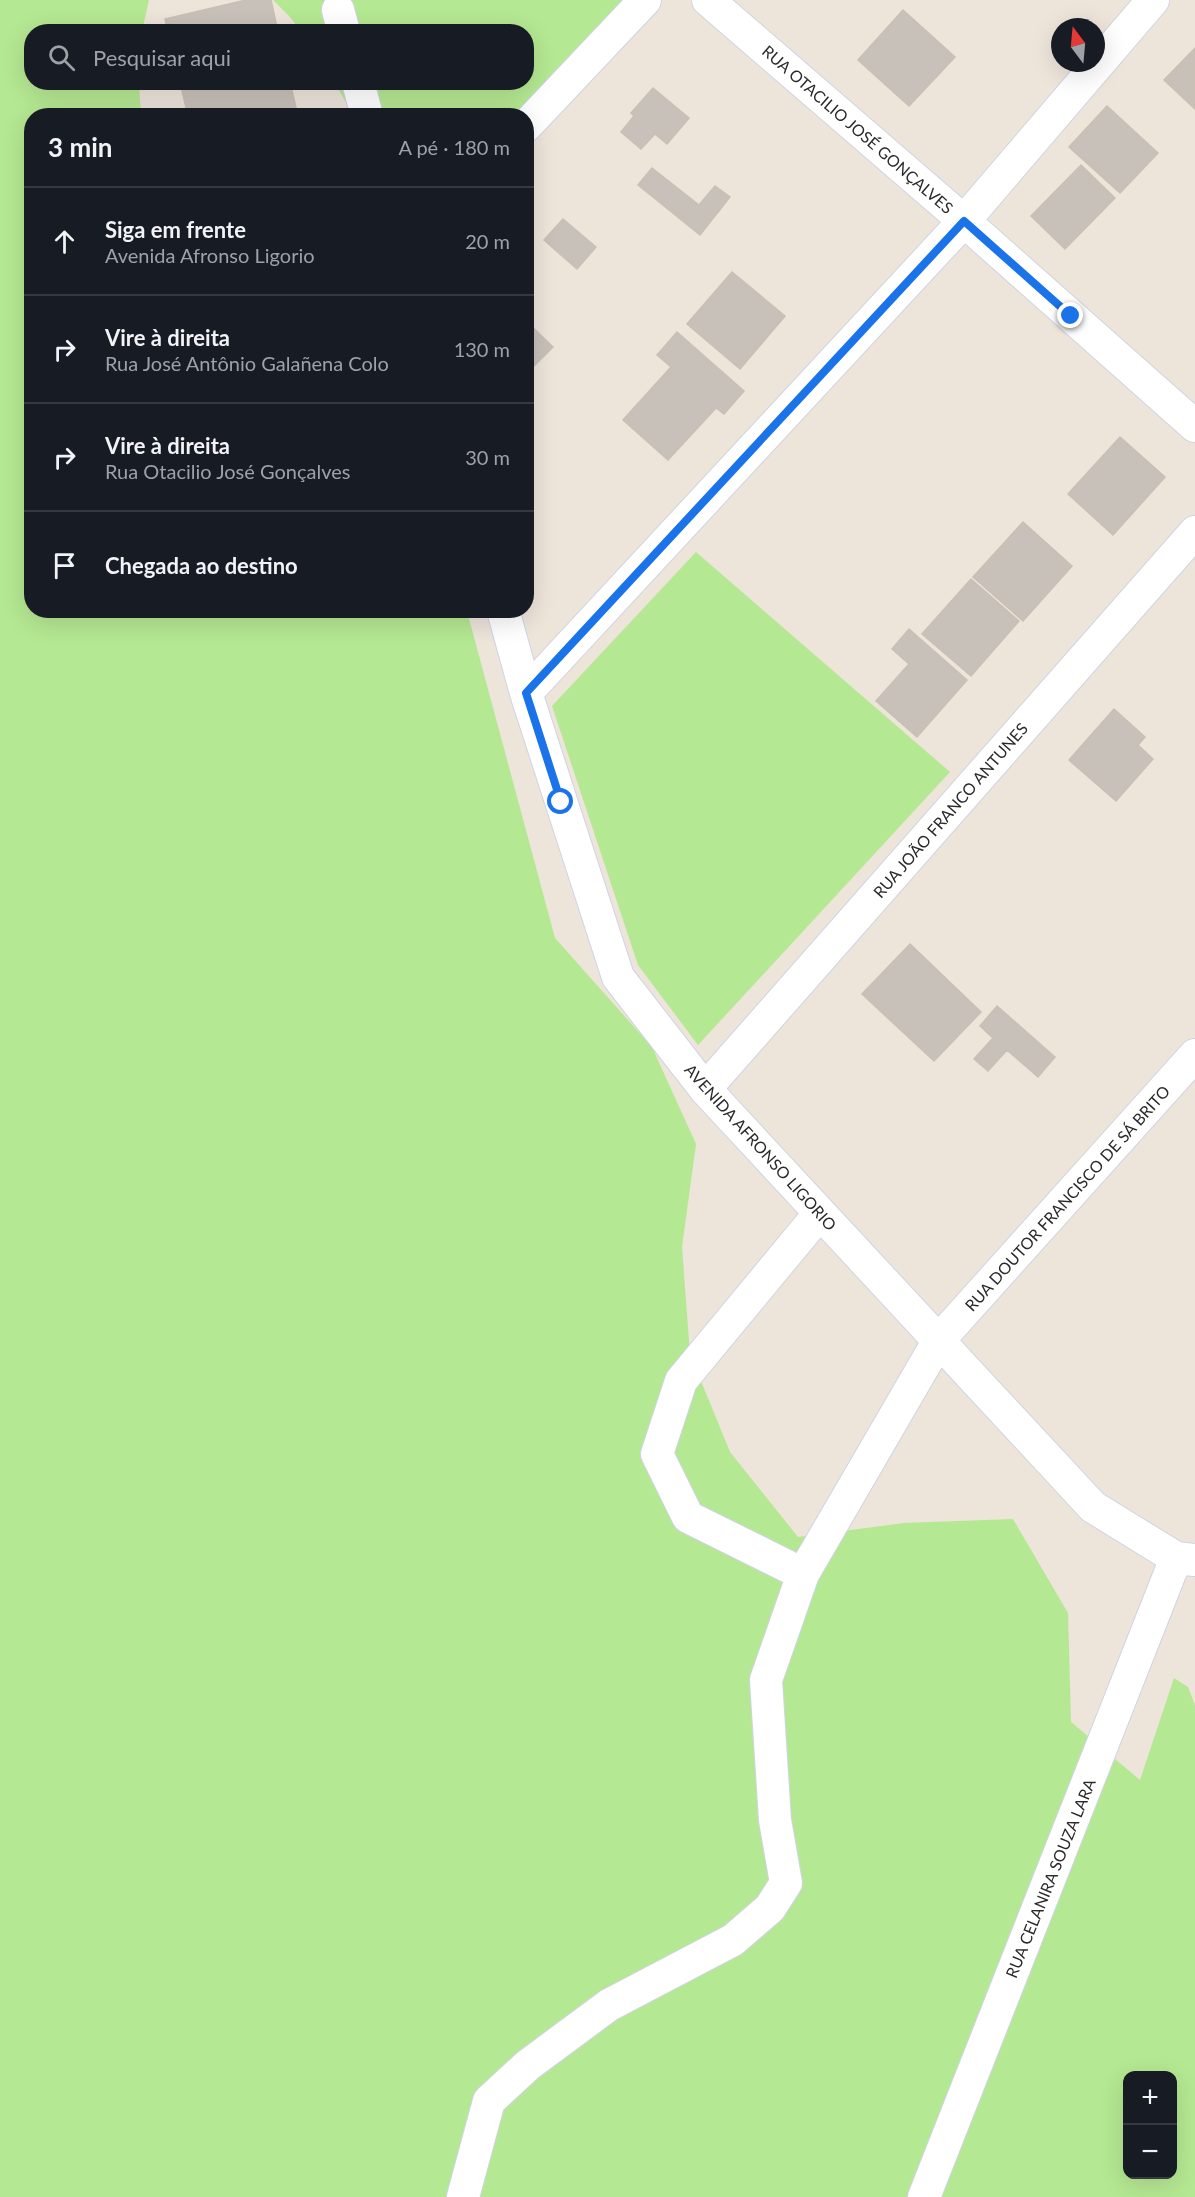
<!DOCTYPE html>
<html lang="pt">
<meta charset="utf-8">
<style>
:root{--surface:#171b24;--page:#242831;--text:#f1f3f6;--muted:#9ea1a6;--line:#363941}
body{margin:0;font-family:Lato,sans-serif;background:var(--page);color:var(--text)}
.controls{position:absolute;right:18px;bottom:18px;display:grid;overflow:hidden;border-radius:12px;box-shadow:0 6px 24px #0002}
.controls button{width:54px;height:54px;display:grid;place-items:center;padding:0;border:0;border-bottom:2px solid var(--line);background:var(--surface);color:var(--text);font:30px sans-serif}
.compass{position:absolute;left:1051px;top:18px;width:54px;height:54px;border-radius:50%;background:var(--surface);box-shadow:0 6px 24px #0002;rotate:344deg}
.stop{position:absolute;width:18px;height:18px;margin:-14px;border:4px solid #1a73e8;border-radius:50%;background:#fff}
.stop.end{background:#1a73e8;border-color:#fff;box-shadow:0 2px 6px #0008}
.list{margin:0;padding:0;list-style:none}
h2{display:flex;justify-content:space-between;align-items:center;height:78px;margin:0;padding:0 24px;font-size:26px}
h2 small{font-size:20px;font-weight:400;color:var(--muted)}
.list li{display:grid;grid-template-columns:39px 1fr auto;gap:18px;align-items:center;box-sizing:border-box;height:108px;padding:0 24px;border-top:2px solid var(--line)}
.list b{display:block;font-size:22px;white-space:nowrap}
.list p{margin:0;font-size:20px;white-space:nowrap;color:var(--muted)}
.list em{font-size:20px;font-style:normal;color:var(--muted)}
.icon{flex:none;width:33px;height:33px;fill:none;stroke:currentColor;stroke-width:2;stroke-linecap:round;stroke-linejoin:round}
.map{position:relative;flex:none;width:1195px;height:2197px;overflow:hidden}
.search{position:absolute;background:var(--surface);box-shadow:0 6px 24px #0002;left:24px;top:24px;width:510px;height:66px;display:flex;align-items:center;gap:15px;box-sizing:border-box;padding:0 21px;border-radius:24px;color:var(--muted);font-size:22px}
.panel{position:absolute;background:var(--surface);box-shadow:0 6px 24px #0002;left:24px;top:108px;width:510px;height:510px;border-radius:24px}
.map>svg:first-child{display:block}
</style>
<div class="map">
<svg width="1195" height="2197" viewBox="0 0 1195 2197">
<rect width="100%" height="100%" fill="#ede4da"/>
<path fill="#b5e892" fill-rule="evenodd" d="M0 0H149L142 31 32 32V82L139 83 141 115 32 116V610L467 611 555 938 652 1047 696 1144 682 1247 690 1354 730 1452 798 1537 904 1523 1013 1519 1068 1613 1071 1722 1140 1780 1174 1678 1188 1687 1195 1705V2197H0ZM1128 2076H1172V2174H1128Z
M273 0H626L549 121 527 145 526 116 353 115 335 83 526 82V32L301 31 290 17Z
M696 552 950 772 698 1045 638 965 552 706Z"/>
<path fill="#c8c1ba" stroke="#c8c0b4" stroke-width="1.5" d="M246 0H271L278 32H168L165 19Z
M903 10 955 57 909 106 858 60Z
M1195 48V109L1164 80Z
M180 82H290L298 116H188Z
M653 88 689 118 667 144 655 134 641 149 621 132 634 116 631 113Z
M1107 106 1158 153 1120 193 1069 147Z
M1081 165 1115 198 1065 249 1031 216Z
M652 168 699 205 715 186 730 197 700 235 638 185Z
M563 219 596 247 577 269 544 240Z
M732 272 785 316 740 369 687 324Z
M526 321 553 347 526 374Z
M677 332 744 391 724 414 716 408 668 460 623 420 671 367 657 355Z
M1120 437 1165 477 1113 535 1068 494Z
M1023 522 1072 566 1023 621 973 577Z
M971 579 1019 621 971 676 922 634Z
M909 629 967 680 917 737 876 701 909 664 892 649Z
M1114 709 1145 737 1138 745 1153 759 1116 801 1069 760Z
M910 944 981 1012 934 1061 862 994Z
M997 1006 1055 1057 1038 1077 1007 1050 988 1071 974 1059 993 1038 980 1026Z"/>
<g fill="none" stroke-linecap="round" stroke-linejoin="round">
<defs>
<path id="street" d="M708 0 964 221 1195 426
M338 10 344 32
M358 82 367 116
M526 126 645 0
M503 610 526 693 618 977 705 1089 1093 1507 1176 1558 1195 1560
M526 693 964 221 1153 0
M705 1089 1195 532
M803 1574 688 1517 657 1454 681 1381 820 1213
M463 2197 489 2101 528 2065 609 2005 733 1940 770 1908 786 1883 775 1820 766 1680 803 1574 939 1340 1195 1055
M924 2197 1176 1558"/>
</defs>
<use href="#street" stroke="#cfd4e4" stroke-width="34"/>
<use href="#street" stroke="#fff" stroke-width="32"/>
</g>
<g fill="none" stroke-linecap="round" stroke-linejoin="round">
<path stroke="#1a73e8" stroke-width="8" d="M561 802 526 693 964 221 1071 316"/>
</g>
<g text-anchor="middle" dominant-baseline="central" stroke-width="4.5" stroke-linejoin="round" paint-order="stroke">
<g font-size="16" fill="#2a2a2a" stroke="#fff">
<text transform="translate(858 129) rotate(41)">RUA OTACILIO JOSÉ GONÇALVES</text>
<text transform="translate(950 810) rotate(-49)">RUA JOÃO FRANCO ANTUNES</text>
<text transform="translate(761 1147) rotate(48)">AVENIDA AFRONSO LIGORIO</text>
<text transform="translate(1067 1198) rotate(-48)">RUA DOUTOR FRANCISCO DE SÁ BRITO</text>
<text transform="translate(1050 1878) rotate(-68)">RUA CELANIRA SOUZA LARA</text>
</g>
</g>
</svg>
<div class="controls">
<button>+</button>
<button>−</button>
</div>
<svg class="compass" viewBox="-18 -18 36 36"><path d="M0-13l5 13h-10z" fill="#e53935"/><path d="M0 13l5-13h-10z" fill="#9ea1a6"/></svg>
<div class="stop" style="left:561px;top:802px"></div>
<div class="stop end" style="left:1071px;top:316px"></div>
<div class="search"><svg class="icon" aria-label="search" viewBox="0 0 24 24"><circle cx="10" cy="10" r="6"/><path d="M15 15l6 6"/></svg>Pesquisar aqui</div>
<section class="panel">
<h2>3 min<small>A pé · 180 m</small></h2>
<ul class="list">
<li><svg class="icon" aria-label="ahead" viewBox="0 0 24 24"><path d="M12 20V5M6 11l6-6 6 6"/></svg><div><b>Siga em frente</b><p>Avenida Afronso Ligorio</p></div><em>20 m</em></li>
<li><svg class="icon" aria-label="right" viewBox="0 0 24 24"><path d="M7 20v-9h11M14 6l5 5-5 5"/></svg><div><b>Vire à direita</b><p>Rua José Antônio Galañena Colo</p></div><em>130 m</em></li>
<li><svg class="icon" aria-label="right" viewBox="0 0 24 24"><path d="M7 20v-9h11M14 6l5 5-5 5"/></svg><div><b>Vire à direita</b><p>Rua Otacilio José Gonçalves</p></div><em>30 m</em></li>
<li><svg class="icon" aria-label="arrive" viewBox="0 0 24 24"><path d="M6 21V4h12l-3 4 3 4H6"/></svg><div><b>Chegada ao destino</b></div></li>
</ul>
</section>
</div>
